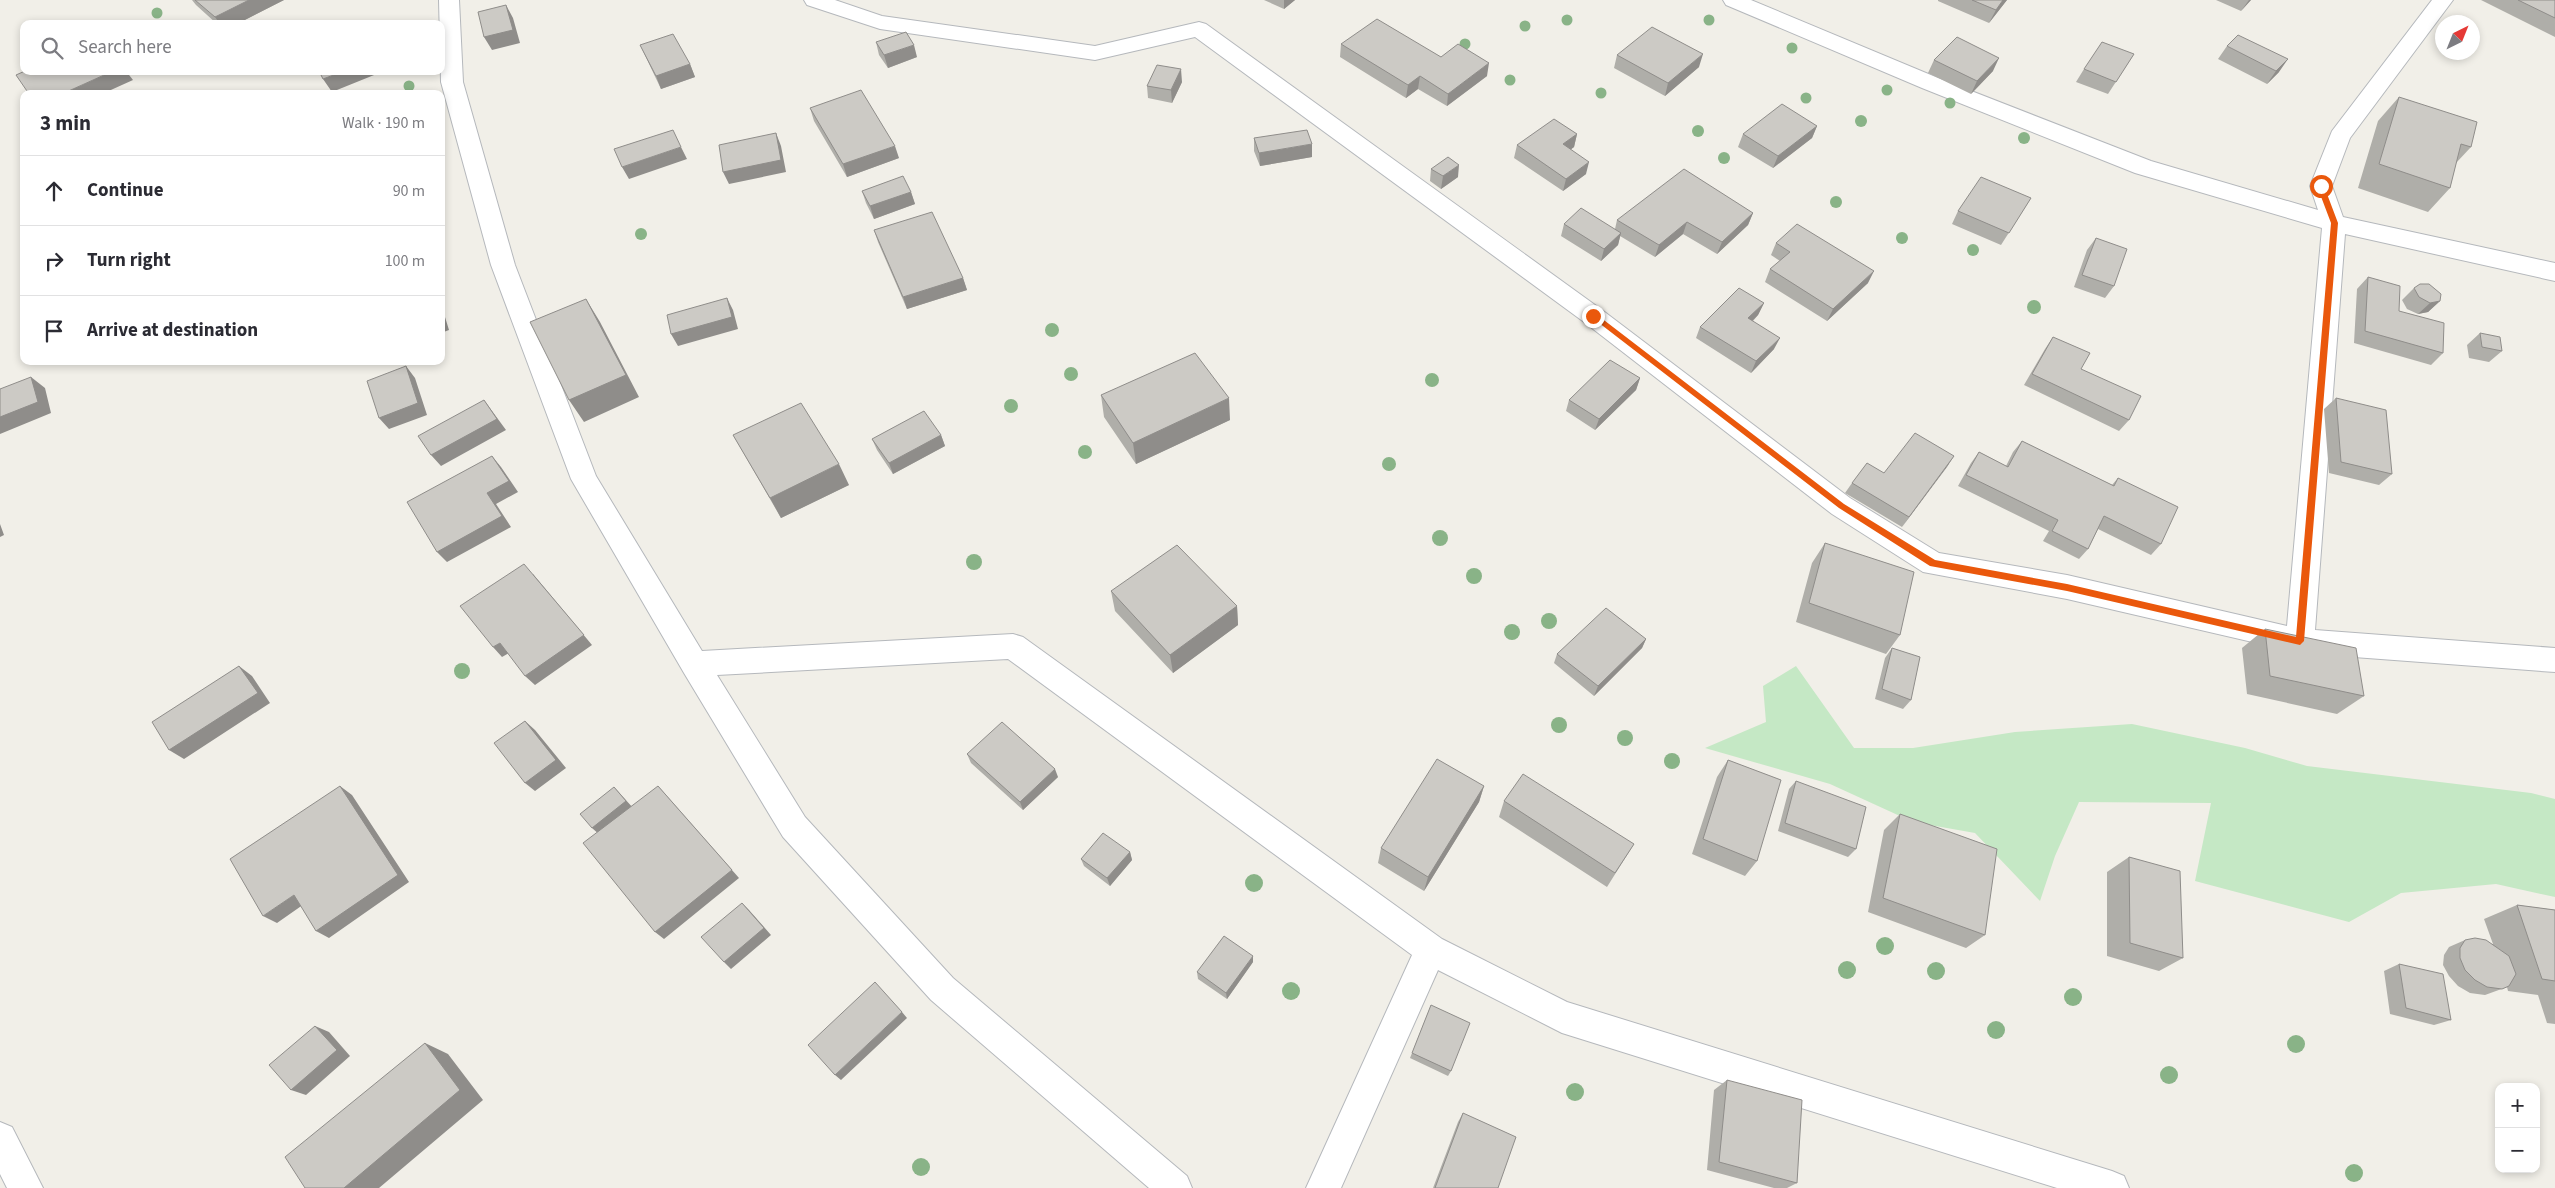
<!DOCTYPE html>
<meta charset="utf-8">
<style>
:root{--surface:#fff;--page:#f7f7f7;--text:#2b2b33;--muted:#7c7c81;--line:#e1e1e2}
body{margin:0;font-family:"Source Sans 3",sans-serif;background:var(--page);color:var(--text)}
.controls{position:absolute;right:15px;bottom:15px;display:grid;overflow:hidden;border-radius:10px;box-shadow:0 2px 8px #0003}
.controls button{width:45px;height:45px;display:grid;place-items:center;padding:0;border:0;border-bottom:1px solid var(--line);background:var(--surface);color:var(--text);font:25px sans-serif}
.compass{position:absolute;left:2435px;top:15px;width:45px;height:45px;border-radius:50%;background:var(--surface);box-shadow:0 2px 8px #0003;rotate:43deg}
.stop{position:absolute;width:15px;height:15px;margin:-11px;border:4px solid #ea580c;border-radius:50%;background:#fff}
.stop.end{background:#ea580c;border-color:#fff;box-shadow:0 1px 5px #0008}
.list{margin:0;padding:0;list-style:none}
h2{display:flex;justify-content:space-between;align-items:center;height:65px;margin:0;padding:0 20px;font-size:21px}
h2 small{font-size:16px;font-weight:400;color:var(--muted)}
.list li{display:grid;grid-template-columns:32px 1fr auto;gap:15px;align-items:center;box-sizing:border-box;height:70px;padding:0 20px;border-top:1px solid var(--line)}
.list b{display:block;font-size:19px;white-space:nowrap}
.list em{font-size:16px;font-style:normal;color:var(--muted)}
.icon{flex:none;width:28px;height:28px;fill:none;stroke:currentColor;stroke-width:2;stroke-linecap:round;stroke-linejoin:round}
.map{position:relative;flex:none;width:2555px;height:1188px;overflow:hidden}
.search{position:absolute;background:var(--surface);box-shadow:0 2px 8px #0003;left:20px;top:20px;width:425px;height:55px;display:flex;align-items:center;gap:12px;box-sizing:border-box;padding:0 18px;border-radius:10px;color:var(--muted);font-size:19px}
.panel{position:absolute;background:var(--surface);box-shadow:0 2px 8px #0003;left:20px;top:90px;width:425px;height:275px;border-radius:10px}
.map>svg:first-child{display:block}
</style>
<div class="map">
<svg width="2555" height="1188" viewBox="0 0 2555 1188">
<rect width="100%" height="100%" fill="#f1efe8"/>
<path fill="#c5e8c5" d="M1796 666 1854 748H1913L2015 732 2132 724 2245 748 2307 766 2531 793 2555 799V897L2496 884 2401 893 2349 922 2195 881 2211 803 2079 802 2055 856 2040 901 1975 833 1913 822 1830 784 1705 748 1766 722 1763 686Z"/>
<g fill="none" stroke-linecap="round" stroke-linejoin="round">
<defs>
<path id="minor" d="M439 0H459L463 82 515 265 596 476 702 651 1013 634 1023 637 1442 939 1567 1002 2112 1171 2124 1176 2129 1188H2057L1562 1033 1438 970 1341 1188H1306L1412 955 1008 659 717 675 805 817 953 978 1187 1176 1192 1188H1149L931 1000 783 837 684 673 571 479 491 265 441 82Z
M804 0H835L882 16 1095 46 1199 22 1206 24 1602 310 1850 498 1939 553 2067 575 2287 626 2322 228 2135 173 1922 88 1726 5 1723 0H1751L1938 78 2151 161 2318 210 2310 186 2332 131 2432 0H2453L2350 138 2332 186 2343 217 2555 263V281L2345 234 2315 630 2555 648V672L2300 653 2067 599 1923 572 1832 514 1584 322 1195 37 1095 60 880 29 807 5Z
M0 1122 12 1127 43 1188H7L0 1174Z"/>
</defs>
<use href="#minor" stroke="#b5b8bc" stroke-width="2"/>
<use href="#minor" fill="#fff" fill-rule="evenodd"/>
</g>
<g fill="#89b387">
<circle cx="157" cy="13" r="5.5"/>
<circle cx="1567" cy="20" r="5.5"/>
<circle cx="1709" cy="20" r="5.5"/>
<circle cx="1525" cy="26" r="5.5"/>
<circle cx="1465" cy="44" r="5.5"/>
<circle cx="1792" cy="48" r="5.5"/>
<circle cx="1510" cy="80" r="5.5"/>
<circle cx="409" cy="86" r="5.5"/>
<circle cx="1887" cy="90" r="5.5"/>
<circle cx="1601" cy="93" r="5.5"/>
<circle cx="1806" cy="98" r="5.5"/>
<circle cx="1950" cy="103" r="5.5"/>
<circle cx="1861" cy="121" r="6"/>
<circle cx="1698" cy="131" r="6"/>
<circle cx="2024" cy="138" r="6"/>
<circle cx="1724" cy="158" r="6"/>
<circle cx="1836" cy="202" r="6"/>
<circle cx="641" cy="234" r="6"/>
<circle cx="1902" cy="238" r="6"/>
<circle cx="1973" cy="250" r="6"/>
<circle cx="2034" cy="307" r="7"/>
<circle cx="1052" cy="330" r="7"/>
<circle cx="1071" cy="374" r="7"/>
<circle cx="1432" cy="380" r="7"/>
<circle cx="1011" cy="406" r="7"/>
<circle cx="1085" cy="452" r="7"/>
<circle cx="1389" cy="464" r="7"/>
<circle cx="1440" cy="538" r="8"/>
<circle cx="974" cy="562" r="8"/>
<circle cx="1474" cy="576" r="8"/>
<circle cx="1549" cy="621" r="8"/>
<circle cx="1512" cy="632" r="8"/>
<circle cx="462" cy="671" r="8"/>
<circle cx="1559" cy="725" r="8"/>
<circle cx="1625" cy="738" r="8"/>
<circle cx="1672" cy="761" r="8"/>
<circle cx="1254" cy="883" r="9"/>
<circle cx="1885" cy="946" r="9"/>
<circle cx="1847" cy="970" r="9"/>
<circle cx="1936" cy="971" r="9"/>
<circle cx="1291" cy="991" r="9"/>
<circle cx="2073" cy="997" r="9"/>
<circle cx="1996" cy="1030" r="9"/>
<circle cx="2296" cy="1044" r="9"/>
<circle cx="2169" cy="1075" r="9"/>
<circle cx="1575" cy="1092" r="9"/>
<circle cx="921" cy="1167" r="9"/>
<circle cx="2354" cy="1173" r="9"/>
</g>
<path fill="#afaea9" d="M192 0H284L237 24H217L196 5Z
M1264 0H1295L1284 9Z
M1938 0H2007L1989 23 1938 1Z
M2216 0H2251L2241 11Z
M2481 0H2555V37Z
M876 42 917 57 888 68 879 55Z
M1341 44 1441 57 1487 76 1447 106 1418 89 1406 98 1340 57Z
M640 45 690 64 695 77 661 89Z
M2227 46 2279 72 2267 84 2218 59Z
M2134 54 2108 94 2076 82 2084 69Z
M1617 55 1699 67 1665 96 1614 68Z
M1934 60 1993 71 1971 94 1928 73Z
M1182 82 1172 103 1148 98 1147 86Z
M2399 97 2471 147 2456 163 2450 188 2428 212 2358 188 2378 121Z
M810 108 899 158 847 177 814 121Z
M1817 126 1812 138 1773 168 1738 147 1743 134Z
M1577 134 1574 147 1571 149 1586 174 1563 191 1514 158 1517 145Z
M1254 138 1312 157 1260 166 1254 151Z
M1431 169 1458 177 1441 189 1430 181Z
M862 191 911 192 915 204 874 219 866 203Z
M2031 198 2001 245 1952 224 1958 211Z
M1753 213 1748 225 1717 254 1683 234 1655 257 1620 236 1618 245 1601 261 1561 236 1564 224 1615 229 1617 220Z
M874 230 963 278 967 290 907 309 878 242Z
M2096 238 2114 286 2105 298 2074 287 2087 250Z
M1776 243 1868 283 1827 321 1765 282 1770 269 1780 261 1771 255Z
M2368 277 2399 311 2443 353 2431 365 2354 343 2357 289Z
M2414 288 2440 301 2428 312 2418 314 2407 309 2402 300Z
M1764 303 1758 315 1753 321 1774 349 1751 373 1696 338 1700 327Z
M2480 333 2502 351 2489 362 2469 358 2467 345Z
M2053 337 2081 369 2129 420 2119 431 2024 385 2045 349Z
M1640 378 1636 390 1595 430 1566 411 1569 400Z
M1101 395 1230 420 1136 464 1104 417Z
M2336 398 2392 474 2379 485 2329 473 2324 409Z
M733 435 849 485 781 518Z
M941 435 945 446 893 474 877 450 872 439Z
M2022 441 2112 485 2118 478 2161 544 2151 555 2098 529 2088 549 2079 559 2043 541 2049 531 1958 486 1971 463 1979 452 2006 466 2013 452Z
M1954 456 1902 527 1845 493 1852 483 1884 473Z
M1825 543 1900 635 1886 654 1796 622 1812 563Z
M1111 591 1237 606 1238 625 1173 673 1115 611Z
M2265 629 2364 696 2337 714 2247 694 2242 648Z
M1646 639 1642 648 1594 696 1554 663 1557 654Z
M1892 648 1911 700 1903 709 1875 699 1885 658Z
M967 754 1058 777 1023 810 971 763Z
M1728 760 1757 861 1745 876 1692 854 1717 777Z
M1796 781 1856 849 1848 857 1778 831 1789 789Z
M1484 786 1479 802 1424 891 1378 863 1381 848Z
M1504 801 1634 844 1607 887 1499 817Z
M1900 814 1985 935 1966 948 1868 912 1884 830Z
M1130 852 1132 860 1110 886 1084 866 1081 859Z
M2129 857 2183 958 2159 971 2107 956V872Z
M2517 905 2555 910V1024L2547 1023 2538 995 2508 991 2507 987 2485 995 2470 993 2458 986 2449 976 2443 965 2444 955 2449 947 2465 940 2493 944 2484 919Z
M1253 962 1227 999 1198 979 1197 972Z
M2399 964 2451 1020 2434 1025 2390 1014 2384 971Z
M1431 1005 1451 1071 1448 1076 1410 1058Z
M1727 1080 1797 1183 1787 1188H1774L1707 1170 1714 1090Z
M1463 1113 1498 1188H1433L1458 1122Z"/>
<path fill="#8f8d8a" d="M249 0H284L237 24H220L215 17Z
M1284 0H1295L1284 9Z
M2003 0H2007L1989 23 1996 10Z
M2249 0H2251L2241 11Z
M506 5 513 18 520 43 492 50 484 37Z
M914 45 917 57 888 68 884 55Z
M1703 54 1699 67 1665 96 1668 83Z
M1999 58 1993 71 1971 94 1977 81Z
M2288 59 2279 72 2267 84 2276 71Z
M1489 63 1487 76 1447 106 1448 94Z
M690 64 695 77 661 89 656 76Z
M1181 69 1182 82 1172 103 1171 90Z
M113 71H126L133 80 102 94H62Z
M344 71H384L332 92 323 79Z
M1420 76 1418 89 1406 98 1408 85Z
M1817 126 1812 138 1773 168 1778 156Z
M776 133 781 146 786 172 729 184 723 172Z
M1577 134 1574 147 1561 157 1563 144Z
M1312 144V157L1260 166 1259 153Z
M895 146 899 158 847 177 843 164Z
M681 147 687 159 629 179 622 167Z
M1589 162 1586 174 1563 191 1566 179Z
M1459 165 1458 177 1441 189 1443 176Z
M911 192 915 204 874 219 870 206Z
M1753 213 1748 225 1717 254 1722 242Z
M1687 222 1683 234 1655 257 1659 245Z
M1621 233 1618 245 1601 261 1604 249Z
M1874 271 1868 283 1827 321 1833 309Z
M963 278 967 290 907 309 903 297Z
M727 298 733 310 738 329 678 346 671 334Z
M586 299 600 322 639 397 584 422 569 400Z
M2440 301 2428 312 2418 314 2430 303Z
M1764 303 1758 315 1743 330 1748 318Z
M441 304 449 330 441 333Z
M1780 338 1774 349 1751 373 1756 361Z
M406 366 415 378 427 415 389 429 379 418Z
M31 377 45 388 51 413 0 434V417Z
M1640 378 1636 390 1595 430 1599 419Z
M1229 398 1230 420 1136 464 1133 443Z
M484 400 506 430 441 466 431 455Z
M941 435 945 446 893 474 889 463Z
M492 456 501 467 518 492 496 504 511 527 447 562 437 552 487 493Z
M1954 456 1947 467 1902 527 1909 517Z
M839 464 849 485 781 518 770 498Z
M0 524 4 535 0 537Z
M533 574 592 645 535 685 525 676Z
M1237 606 1238 625 1173 673 1170 655Z
M1646 639 1642 648 1594 696 1598 686Z
M500 643 509 653 502 657 493 647Z
M239 666 252 676 270 703 184 759 169 750Z
M525 721 535 730 566 768 535 791 525 783Z
M1055 769 1058 777 1023 810 1020 802Z
M340 786 352 795 409 882 329 938 316 931Z
M658 786 739 878 664 939 655 932Z
M1484 786 1479 802 1424 891 1428 877Z
M614 787 634 809 601 836 592 828Z
M1130 852 1132 860 1110 886 1107 878Z
M294 895 307 902 277 923 263 916Z
M742 903 749 910 771 935 731 969 724 962Z
M1253 956V962L1227 999 1226 993Z
M902 1012 907 1018 841 1080 835 1075Z
M315 1026 329 1032 350 1056 306 1095 291 1090Z
M425 1043 448 1054 483 1100 379 1188H344Z"/>
<path fill="#cccac5" stroke="#8f8d8a" d="M195 0H249L215 17Z
M1972 0H2003L1996 10Z
M2518 0H2555V18Z
M506 5 513 30 484 37 478 12Z
M1377 19 1441 57 1458 44 1489 63 1448 94 1420 76 1408 85 1341 44Z
M1652 27 1703 54 1668 83 1617 55Z
M906 32 914 45 884 55 876 42Z
M673 34 690 64 656 76 640 45Z
M2238 35 2288 59 2276 71 2227 46Z
M1957 37 1999 58 1977 81 1934 60Z
M2102 42 2134 54 2116 82 2084 69Z
M1157 65 1181 69 1171 90 1147 86Z
M25 71H113L62 94H29L16 75Z
M319 71H344L323 79Z
M861 90 895 146 843 164 810 108Z
M2399 97 2477 122 2471 147 2461 144 2450 188 2379 164Z
M1782 104 1817 126 1778 156 1743 134Z
M1554 119 1577 134 1563 144 1589 162 1566 179 1517 145Z
M673 130 681 147 622 167 614 149Z
M1307 130 1312 144 1259 153 1254 138Z
M776 133 781 160 723 172 719 145Z
M1448 157 1459 165 1443 176 1431 169Z
M1684 169 1753 213 1722 242 1687 222 1659 245 1617 220Z
M903 176 911 192 870 206 862 191Z
M1981 177 2031 198 2009 233 1958 211Z
M1581 208 1621 233 1604 249 1564 224Z
M932 212 963 278 903 297 874 230Z
M1797 224 1874 271 1833 309 1770 269 1790 252 1776 243Z
M2096 238 2127 249 2114 286 2082 275Z
M2368 277 2400 286 2399 311 2444 323 2443 353 2365 331Z
M2420 284H2429L2441 294 2440 301 2430 303 2419 297 2414 288Z
M1739 288 1764 303 1748 318 1780 338 1756 361 1700 327Z
M727 298 732 317 671 334 667 315Z
M586 299 626 375 569 400 530 322Z
M2480 333 2500 337 2502 351 2482 347Z
M2053 337 2090 353 2081 369 2141 396 2129 420 2032 374Z
M1195 353 1229 398 1133 443 1101 395Z
M1610 360 1640 378 1599 419 1569 400Z
M406 366 418 403 379 418 367 381Z
M31 377 38 402 0 417V389Z
M2336 398 2386 410 2392 474 2341 462Z
M484 400 497 419 431 455 418 436Z
M801 403 839 464 770 498 733 435Z
M924 411 941 435 889 463 872 439Z
M1915 433 1954 456 1909 517 1852 483 1867 463 1884 473Z
M2022 441 2114 486 2118 478 2178 507 2161 544 2104 516 2088 549 2052 531 2058 520 1966 475 1979 452 2008 467Z
M492 456 509 481 487 493 502 516 437 552 407 502Z
M1825 543 1914 572 1900 635 1809 603Z
M1177 545 1237 606 1170 655 1111 591Z
M524 564 584 635 525 676 500 643 493 647 460 606Z
M1606 608 1646 639 1598 686 1557 654Z
M2265 629 2356 648 2364 696 2270 676Z
M1892 648 1920 657 1911 700 1882 689Z
M239 666 258 693 169 750 152 722Z
M525 721 556 760 525 783 494 743Z
M1002 722 1055 769 1020 802 967 754Z
M1437 759 1484 786 1428 877 1381 848Z
M1728 760 1781 780 1757 861 1703 839Z
M1523 774 1634 844 1615 873 1504 801Z
M1796 781 1866 807 1856 849 1785 823Z
M340 786 398 875 316 931 294 895 263 916 230 859Z
M658 786 732 870 655 932 583 843Z
M614 787 626 801 592 828 580 814Z
M1900 814 1997 849 1985 935 1883 898Z
M1103 833 1130 852 1107 878 1081 859Z
M2129 857 2180 871 2183 958 2130 943Z
M742 903 764 928 724 962 701 937Z
M2517 905 2555 910V981L2542 979Z
M1224 936 1253 956 1226 993 1197 972Z
M2475 938 2486 940 2509 956 2516 974 2509 986 2502 989 2487 987 2475 980 2465 970 2460 958V948L2465 940Z
M2399 964 2443 974 2451 1020 2406 1008Z
M875 982 902 1012 835 1075 808 1045Z
M1431 1005 1470 1023 1451 1071 1412 1053Z
M315 1026 337 1050 291 1090 269 1065Z
M425 1043 460 1090 344 1188H305L285 1157Z
M1727 1080 1802 1100 1797 1183 1719 1162Z
M1463 1113 1516 1137 1498 1188H1435Z"/>
<path fill="#ea580c" d="M2321 184 2324 186 2338 223 2304 641 2300 645 2067 591 1930 566 1839 508 1590 316 1596 314 1844 504 1935 560 2067 584 2296 637 2331 223 2317 186Z"/>
</svg>
<div class="controls">
<button>+</button>
<button>−</button>
</div>
<svg class="compass" viewBox="-18 -18 36 36"><path d="M0-13l5 13h-10z" fill="#e53935"/><path d="M0 13l5-13h-10z" fill="#7c7c81"/></svg>
<div class="stop" style="left:2321px;top:186px"></div>
<div class="stop end" style="left:1593px;top:316px"></div>
<div class="search"><svg class="icon" aria-label="search" viewBox="0 0 24 24"><circle cx="10" cy="10" r="6"/><path d="M15 15l6 6"/></svg>Search here</div>
<section class="panel">
<h2>3 min<small>Walk · 190 m</small></h2>
<ul class="list">
<li><svg class="icon" aria-label="ahead" viewBox="0 0 24 24"><path d="M12 20V5M6 11l6-6 6 6"/></svg><div><b>Continue</b></div><em>90 m</em></li>
<li><svg class="icon" aria-label="right" viewBox="0 0 24 24"><path d="M7 20v-9h11M14 6l5 5-5 5"/></svg><div><b>Turn right</b></div><em>100 m</em></li>
<li><svg class="icon" aria-label="arrive" viewBox="0 0 24 24"><path d="M6 21V4h12l-3 4 3 4H6"/></svg><div><b>Arrive at destination</b></div></li>
</ul>
</section>
</div>
